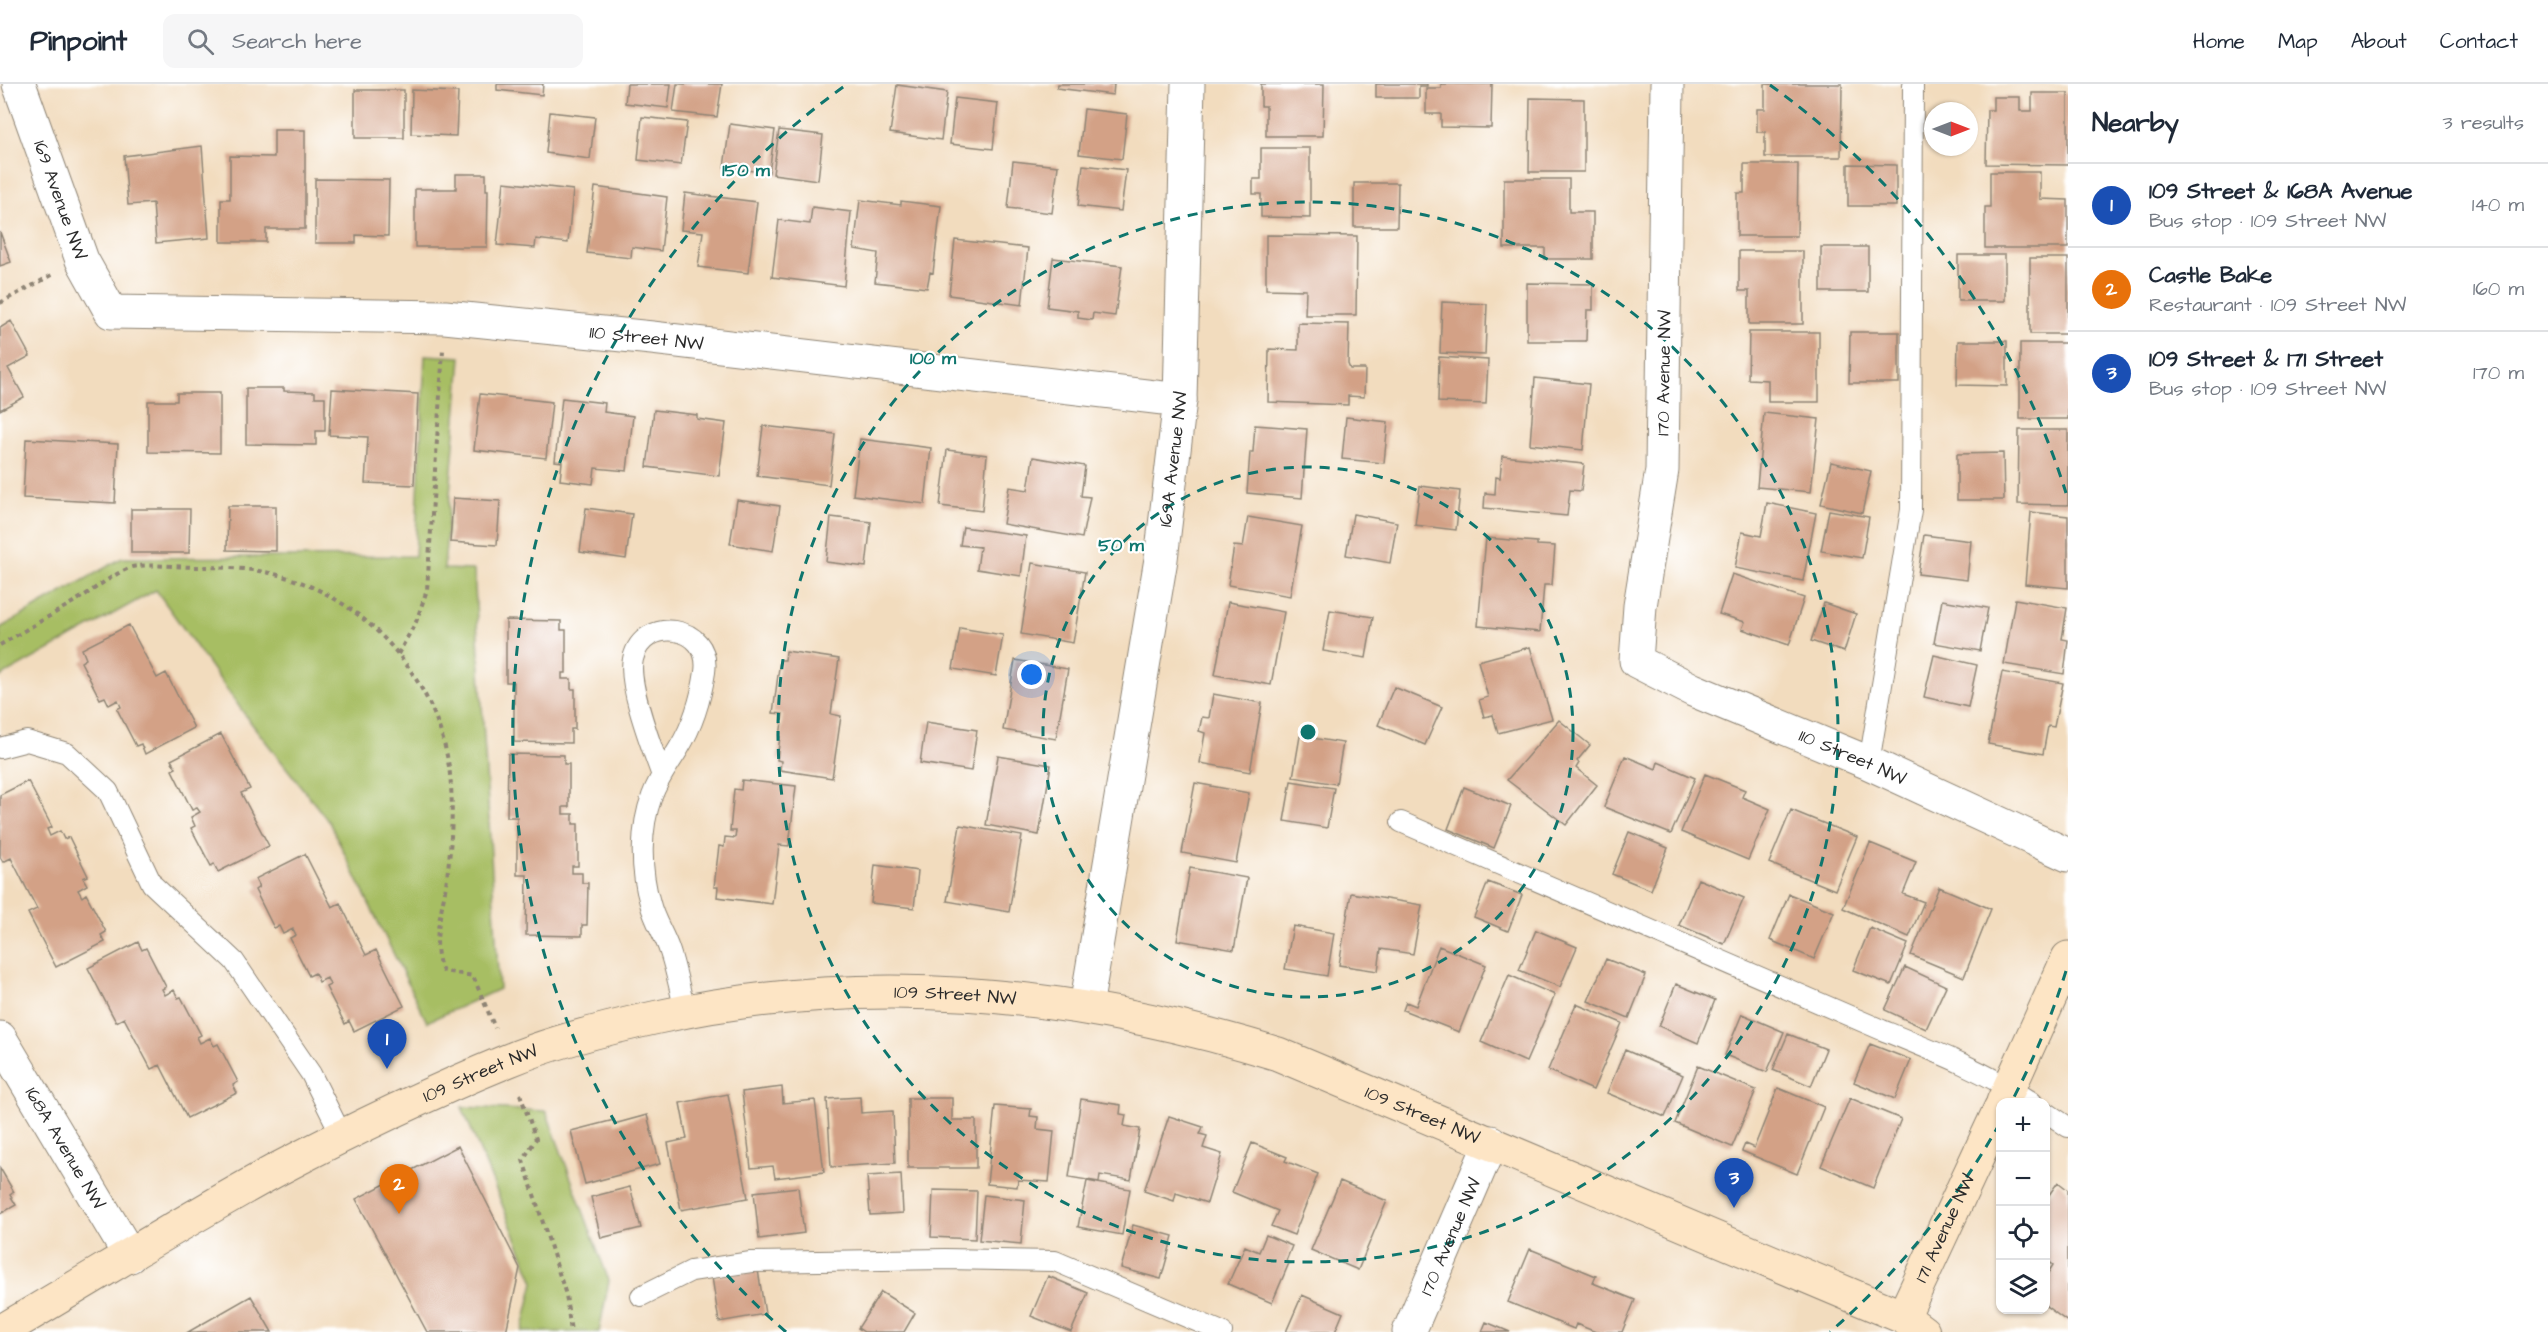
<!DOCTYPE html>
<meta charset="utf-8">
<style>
:root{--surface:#fff;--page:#f6f6f7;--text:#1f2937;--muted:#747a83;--line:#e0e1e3;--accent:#d1495b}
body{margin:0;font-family:"Architects Daughter",sans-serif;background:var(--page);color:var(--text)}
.controls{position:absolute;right:18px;bottom:18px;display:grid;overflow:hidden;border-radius:12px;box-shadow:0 2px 4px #0004}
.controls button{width:54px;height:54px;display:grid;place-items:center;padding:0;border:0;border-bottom:2px solid var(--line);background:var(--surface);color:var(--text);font:30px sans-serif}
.compass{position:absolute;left:1924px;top:18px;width:54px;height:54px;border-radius:50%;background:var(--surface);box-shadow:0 2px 4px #0004;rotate:90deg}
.you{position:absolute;left:1032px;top:591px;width:21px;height:21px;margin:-15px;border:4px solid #fff;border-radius:50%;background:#1a73e8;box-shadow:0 0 0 9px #1a73e833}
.badge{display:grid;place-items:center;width:39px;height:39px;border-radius:50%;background:var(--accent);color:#fff;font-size:20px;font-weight:700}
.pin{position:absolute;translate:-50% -50px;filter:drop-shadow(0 2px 3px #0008)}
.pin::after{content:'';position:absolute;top:32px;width:21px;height:18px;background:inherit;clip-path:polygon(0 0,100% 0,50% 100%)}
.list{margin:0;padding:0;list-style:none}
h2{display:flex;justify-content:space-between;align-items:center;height:78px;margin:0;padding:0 24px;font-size:26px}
h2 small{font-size:20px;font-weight:400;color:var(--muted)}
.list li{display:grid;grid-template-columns:39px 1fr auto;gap:18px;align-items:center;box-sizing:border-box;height:84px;padding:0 24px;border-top:2px solid var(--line)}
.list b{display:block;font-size:22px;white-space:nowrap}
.list p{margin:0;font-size:20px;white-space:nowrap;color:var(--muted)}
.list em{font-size:20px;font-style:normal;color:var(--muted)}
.icon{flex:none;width:33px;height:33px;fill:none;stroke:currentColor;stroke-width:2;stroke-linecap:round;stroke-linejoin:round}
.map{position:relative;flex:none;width:2068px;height:1248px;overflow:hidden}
header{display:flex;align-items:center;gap:36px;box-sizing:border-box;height:84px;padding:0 30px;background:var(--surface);border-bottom:2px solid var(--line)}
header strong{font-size:28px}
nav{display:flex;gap:33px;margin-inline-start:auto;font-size:21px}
.search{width:420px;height:54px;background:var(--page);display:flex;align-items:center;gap:15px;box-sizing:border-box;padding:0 21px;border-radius:12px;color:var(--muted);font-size:22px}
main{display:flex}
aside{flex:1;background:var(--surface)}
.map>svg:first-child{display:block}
</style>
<header>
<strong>Pinpoint</strong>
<div class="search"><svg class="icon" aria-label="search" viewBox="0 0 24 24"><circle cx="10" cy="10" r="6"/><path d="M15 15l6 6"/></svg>Search here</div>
<nav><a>Home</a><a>Map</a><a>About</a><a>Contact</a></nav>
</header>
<main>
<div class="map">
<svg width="2068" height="1248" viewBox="0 0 2068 1248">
<rect width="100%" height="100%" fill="#fff"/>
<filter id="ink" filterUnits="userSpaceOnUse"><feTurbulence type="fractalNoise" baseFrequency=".0167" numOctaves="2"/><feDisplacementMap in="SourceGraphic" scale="12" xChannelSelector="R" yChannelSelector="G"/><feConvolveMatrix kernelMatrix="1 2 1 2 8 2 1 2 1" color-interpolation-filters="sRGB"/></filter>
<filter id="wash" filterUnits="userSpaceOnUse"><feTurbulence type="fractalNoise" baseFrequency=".008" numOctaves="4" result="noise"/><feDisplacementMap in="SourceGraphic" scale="24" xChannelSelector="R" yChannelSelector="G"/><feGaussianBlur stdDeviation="1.35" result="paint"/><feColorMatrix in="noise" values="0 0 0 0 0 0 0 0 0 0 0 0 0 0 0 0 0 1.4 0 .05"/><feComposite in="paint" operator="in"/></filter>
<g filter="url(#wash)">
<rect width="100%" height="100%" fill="#f2dcbe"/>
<path fill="#a7be63" stroke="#697447" stroke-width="1.5" d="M425 271 461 273 444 485 474 486 499 905 427 938 329 738 248 635 156 506 0 593V544L122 474 415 472Z
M462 1023 546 1027 609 1197 599 1248H522L534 1198Z"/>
<g id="blocks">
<path fill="#d3a186" d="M497 0H543L542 11 497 6Z
M627 0H671L668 24 625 19Z
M677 0H722L717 33 673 28Z
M1058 0H1114L1113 11 1057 4Z
M1261 0H1324L1323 52H1266V22H1261Z
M1376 0H1427V2H1419V14H1376Z
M1441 0H1492L1491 44 1441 43V30H1426V4H1441Z
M1765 0H1842L1841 73H1765V48H1757V25H1765Z
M897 1 947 8 941 56 890 49Z
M355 6H404V54H355Z
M412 6 458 8 456 52 411 50Z
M2032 9H2068V81L1986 80 1987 26H1993V13H2020V27H2032Z
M955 14 998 19 993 65 950 60Z
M1530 14 1584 15V88H1529Z
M1084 25 1127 30 1122 75 1079 70Z
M550 28 595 33 590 75 546 69Z
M642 33 687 38 681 81 638 76Z
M730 40 775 46 769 89 724 83Z
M274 46H305V145H266V158H221V115H230V72L274 73Z
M779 46 823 51 818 96 773 90Z
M202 62 209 154 156 159 153 119 128 121 124 72Z
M1261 64H1310V134L1261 133V110H1253V95H1261Z
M1013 77 1058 82 1052 129 1008 124Z
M1744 80H1798L1797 152H1737V109H1744Z
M1848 80 1896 81V122H1848Z
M1083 81 1126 86 1121 127 1078 122Z
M1990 88H2040V115L2068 116V164H1985V123H1990Z
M456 90H486V106H488L487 163H415V105H456Z
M315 95 389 96 388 152 356 151V159H315Z
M1504 95H1569V128H1593V175H1545V164H1504Z
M504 98 573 106 568 159 536 155 535 164 497 161Z
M1354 99H1398L1397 143H1354Z
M595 103 667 113 661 167 632 163 631 174 587 169Z
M685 109 757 118 748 189 698 183 703 148 681 146Z
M860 116 901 121V117L941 122 933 189 930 188 927 204 875 198 878 169 854 165Z
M812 123 851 128 844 202 772 193 779 136 810 140Z
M0 148 11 178 0 182Z
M1266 151 1357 152 1356 231H1305L1306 206 1266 205Z
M955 156 1028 164 1022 221 949 211Z
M1821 163H1868V208H1821Z
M1739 167H1803V240H1749V207H1739Z
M1958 171H2005V217H1958Z
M1053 174 1122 182 1115 232 1093 229 1092 236 1078 234V227L1047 223Z
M2030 174H2068V250H2030Z
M1527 199 1593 200V226H1587L1586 257H1527Z
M1442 218 1487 220 1485 271 1440 269Z
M11 237 30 272 8 284 24 313 0 326V244Z
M1298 239 1349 240 1348 280 1350 285H1365L1364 313 1348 312V321L1268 318 1269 265 1298 266Z
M1749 248H1819V318H1768V296L1748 295Z
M1850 248H1899V299H1849Z
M1958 257H2007V302L1957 301Z
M2020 259H2068V335H2020Z
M1439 273 1488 276 1486 320 1438 318Z
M1535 294 1589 300 1583 366 1530 360Z
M246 304H284V307L315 308V313H325V347H316V361L246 360Z
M332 305 418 310 414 401 365 399 368 353 329 351Z
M177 309H220V369L148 368V317H177Z
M480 310 552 318 546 374 474 366Z
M562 314 605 319 604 328 633 332 627 387 595 384 593 400 560 396 562 378 555 377Z
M654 326 697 331V335L726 339 719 392 647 383Z
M1764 329 1819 335 1811 408 1757 403Z
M1346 333 1388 338 1384 379 1342 375Z
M1255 341 1307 345 1302 414 1247 409 1250 368H1253Z
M763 342 835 350 829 401 757 392Z
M2019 346H2068V421L2018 420Z
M26 355 118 360 115 419 23 414Z
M860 355 931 364 925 420 853 411Z
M947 366 987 371 982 427 940 422Z
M2003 369 2004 416H1957V370Z
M1502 372 1584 380 1581 407 1570 406 1567 432 1484 424 1485 409 1495 410 1496 393 1500 394Z
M1033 373 1085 382 1081 412 1090 413 1082 454 1003 440 1009 403 1028 406Z
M1831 378 1871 387 1862 429 1821 420Z
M1420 402 1460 407 1456 446 1415 441Z
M453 414 500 417 497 461 450 458Z
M737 416 780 422 773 467 730 460Z
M1767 419 1816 429 1803 497 1735 484 1742 448 1761 452Z
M228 422H276V467L227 466Z
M586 424 632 430 626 475 580 468Z
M131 425H190L189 469H131Z
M1829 426 1869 433 1862 474 1821 467Z
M2031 428 2068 432V504L2025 500Z
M1353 430 1397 438 1390 479 1346 471Z
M831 433 871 438 866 483 826 478Z
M1248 433 1302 442 1290 512 1228 501 1234 462 1243 463Z
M963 443 1026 452 1021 492 977 485 980 463 960 461Z
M1924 451 1971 457 1967 496 1918 490Z
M1486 454 1537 458V461L1555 462 1552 501H1544L1540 548 1478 542Z
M1032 479 1085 488 1073 559 1021 550Z
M1732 490 1804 514 1789 561 1742 545 1745 538 1719 530Z
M2015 515 2067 524 2062 555 2068 556 2064 590 2004 580Z
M1942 516 1988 524 1980 567 1934 559Z
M1228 518 1284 528 1271 601 1215 591Z
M1824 519 1856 530 1844 568 1811 557Z
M1330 526 1373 533 1366 574 1323 567Z
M506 536 561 537V546H566V589H562V595H571V605H575V645H571V659L514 658V598H506Z
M129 541 157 594 166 589 194 644 145 670 141 660 136 662 117 625 121 623 118 616 109 621 105 613 100 615 81 578 86 575 82 565Z
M960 544 1003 551 996 592 953 585Z
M1530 563 1552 635 1498 649 1493 631 1484 633 1479 616 1488 613 1478 577Z
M786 567 839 575 831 630 841 632 832 694 780 686 781 677 777 676 783 630 773 629 780 576H785Z
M1934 571 1977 581 1968 623 1924 613Z
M1015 576 1068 585 1056 655 1003 646Z
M2002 588 2063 599 2054 643 2048 642 2043 670 1988 660Z
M1394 603 1442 623 1425 661 1378 641Z
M1213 610 1262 619 1250 688 1200 679 1205 649 1199 647 1202 633 1209 634Z
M1559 636 1590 661 1577 677 1579 679 1576 684 1597 701 1566 741 1507 696Z
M926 638 977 646 971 687 920 679Z
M221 650 250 705 241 709 269 762 218 788 214 780 211 782 191 744 195 742 191 733 200 728 197 724 192 726 172 686 176 684 171 676Z
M1300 652 1343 659 1336 700 1293 693Z
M508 670 564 671V680H569V723H563V730H573V740H578V782H572V789H582V799H588L587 841H582V852L526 851 527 791H517V733H507Z
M998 672 1051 681 1039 751 986 741Z
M1625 672 1656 685 1658 678 1695 694 1671 750 1604 723Z
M1705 690 1745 706 1742 713 1770 725 1748 776 1681 748Z
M742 696 796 702 789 762 779 761 772 820 717 813 718 803H714L719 762 724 763 725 753 735 754 736 747H730L734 705 741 706Z
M28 697 52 743 47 745 50 752 60 747 64 755 69 753 88 792 83 794 87 801 78 806 82 813 86 810 106 848 101 851 105 858 56 883 28 829 37 825 11 774 3 778 0 773V711Z
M1291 697 1334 704 1327 744 1284 737Z
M1195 699 1249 709 1236 779 1182 769Z
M1464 703 1511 722 1494 764 1448 745Z
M1791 726 1857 753 1835 806 1769 779Z
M960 741 1022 752 1009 828 947 817Z
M1629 748 1668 764 1651 806 1612 790Z
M1870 759 1916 778 1903 810 1924 818 1909 853 1843 824Z
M305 770 332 823 340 819 366 871 376 866 404 922 354 947 349 937 345 940 326 903 330 901 327 894 319 898 315 889 309 892 290 854 296 851 293 845 283 850 279 842 274 844 255 806 259 803 255 795Z
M875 781 918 787 914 824 871 819Z
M1190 784 1247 794 1234 866 1177 856Z
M1698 795 1744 814 1724 860 1679 841Z
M1488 798 1522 811 1508 847 1474 833Z
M1939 803 1991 825 1964 893 1911 871Z
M1351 809 1422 821 1413 870 1381 865 1378 887 1339 881Z
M1789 810 1834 828 1814 875 1770 856Z
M1293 842 1334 849 1327 892 1285 885Z
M1870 844 1908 860 1891 901 1853 886Z
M1536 846 1577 863 1560 903 1519 886Z
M138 858 142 866 146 864 166 903 162 905 165 911 174 906 178 914 181 913 201 951 197 953 200 959 210 954 214 962 218 960 238 998 233 1001 237 1009 187 1034 160 981 151 985 124 934 116 938 88 884Z
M1439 862 1486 881 1459 948 1403 926 1406 918 1416 922Z
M1606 875 1646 891 1629 934 1588 917Z
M1905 883 1946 902 1926 945 1885 926Z
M1509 891 1555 911 1526 978 1481 958Z
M1676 900 1715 916 1698 959 1659 942Z
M1576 920 1622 939 1593 1006 1548 986Z
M1742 930 1784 948 1767 988 1725 971Z
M1788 950 1826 965 1811 1002 1773 986Z
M1870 960 1911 976 1895 1015 1854 998Z
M1625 966 1683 991 1665 1033 1607 1009Z
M1698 982 1756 1006 1732 1063 1675 1039Z
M782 1003 783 1019 815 1016 824 1088 775 1094 773 1082 751 1084 742 1008Z
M1778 1004 1824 1023 1797 1090 1742 1067 1745 1060 1754 1064Z
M728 1010 748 1114 681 1126 668 1059 687 1055 680 1019Z
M860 1013 861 1029 893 1027 895 1079 831 1083 827 1015Z
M908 1014H952V1036H976V1084H908Z
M1850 1014 1901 1035 1873 1104 1821 1082Z
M1081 1015 1121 1021 1120 1030 1126 1031 1124 1042 1140 1045 1131 1096 1100 1091 1099 1098 1069 1093Z
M995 1022 1031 1025 1030 1032 1038 1033 1037 1045 1054 1047 1049 1098 1018 1096 1017 1103 987 1100Z
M647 1031 660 1080 585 1100 571 1047 614 1036V1040Z
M1169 1032 1203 1043 1200 1050 1207 1052 1203 1064 1222 1070 1207 1119 1176 1109 1174 1117 1144 1107Z
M1252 1059 1287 1073 1285 1077 1318 1090 1294 1151 1271 1142 1278 1127 1232 1108Z
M458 1062 520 1184 506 1248H427L356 1115Z
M0 1084 14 1108 10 1111 16 1121 0 1130Z
M901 1090 903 1129 870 1131 867 1092Z
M1087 1097 1130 1105 1122 1151 1078 1143Z
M1340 1097 1387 1117 1358 1186 1311 1166Z
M2058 1098 2068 1106V1238L2046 1222V1192L2053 1181 2046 1175V1115Z
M630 1103 641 1144 601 1154 591 1113Z
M798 1103 804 1149 759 1155 754 1108Z
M933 1106 977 1107 975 1155 931 1153Z
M984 1111 1025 1116 1021 1160 979 1156Z
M1133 1141 1173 1152 1161 1195 1121 1184Z
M1266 1151 1292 1162 1286 1177 1289 1179 1272 1219 1228 1200 1245 1162 1259 1168Z
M1530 1165 1596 1192 1593 1199 1635 1216 1622 1248H1596L1576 1240 1574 1245 1508 1218Z
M758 1186 765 1230 719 1238 712 1193Z
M1048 1192 1088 1209 1071 1248 1031 1232Z
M881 1208 915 1229 904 1248H864L858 1244Z
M1302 1211 1343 1229 1335 1248H1286Z
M251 1212 272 1248H188Z
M1486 1238 1510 1248H1482Z"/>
</g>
</g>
<g filter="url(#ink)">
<use href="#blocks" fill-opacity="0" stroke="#8e8474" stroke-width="1.5"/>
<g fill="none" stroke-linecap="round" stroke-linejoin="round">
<defs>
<path id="lane" d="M0 664 27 657 67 669 108 707 152 800 234 877 311 990 342 1052
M1869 679 1911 426 1913 0
M661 689C652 664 627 600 633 575 643 531 712 540 705 588 701 615 693 641 679 664 669 681 659 693 652 712 640 744 640 786 650 819 654 836 664 850 669 865 676 885 680 907 685 927
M1401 738 1882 946C1934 967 1985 987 2032 1018
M2046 1028 2068 1043
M641 1212 691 1187 751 1178 945 1175 1055 1177 1222 1248"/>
<g id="street">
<path id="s1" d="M19 0 82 176 111 228 445 233 652 254 1180 316"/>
<path id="s2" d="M1667 0 1662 386 1640 522 1636 577 1693 606 1869 679 2068 771"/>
<path id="s3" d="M1086 923 1161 475 1180 316 1188 0"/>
<path id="s4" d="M0 954 130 1172"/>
<path id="s5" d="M1409 1248 1491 1058"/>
</g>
<g id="secondary">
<path d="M2003 1018 2068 874"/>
<path id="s6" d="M1903 1233 2000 1025"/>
<path id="s7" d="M0 1248C93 1194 184 1136 278 1085 352 1046 429 1009 507 977 555 957 607 944 658 933 868 887 1074 907 1278 970L1903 1233 1923 1248"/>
</g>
</defs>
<use href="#lane" stroke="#8e8474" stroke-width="22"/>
<use href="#street" stroke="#8e8474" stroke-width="35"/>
<use href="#secondary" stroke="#8e8474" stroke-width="35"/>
<path stroke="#8e8474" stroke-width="4" stroke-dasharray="4.5 4.5" stroke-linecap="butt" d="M0 219 52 191
M0 561C27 545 55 529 82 513 97 503 113 491 129 484 139 479 183 483 197 483 220 483 242 484 265 488 365 507 445 601 451 702 453 733 451 763 447 793 444 822 429 860 443 887L473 892 495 944
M398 570 416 538 427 506 443 266
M520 1010 536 1055 523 1076 566 1211 571 1248"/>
<use href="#lane" stroke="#fff" stroke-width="20"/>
<use href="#street" stroke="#fff" stroke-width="33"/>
<use href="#secondary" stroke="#fde5c5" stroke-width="33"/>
</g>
</g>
<g fill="none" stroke="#0f766e" stroke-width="3" stroke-dasharray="10 8">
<circle cx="1308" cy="648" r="265"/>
<circle cx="1308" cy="648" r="530"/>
<path d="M2066 887A795 795 0 0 1 2013 1015M2000 1039A795 795 0 0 1 1830 1248M786 1248A795 795 0 0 1 846 1M1770 1A795 795 0 0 1 2066 409"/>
</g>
<g text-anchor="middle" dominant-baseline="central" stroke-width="4.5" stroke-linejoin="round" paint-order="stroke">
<g font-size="18" fill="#2b2b2b" stroke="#fff">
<text stroke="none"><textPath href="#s1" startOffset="123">169 Avenue NW</textPath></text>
<text stroke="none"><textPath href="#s1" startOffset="783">110 Street NW</textPath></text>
<text transform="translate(1664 289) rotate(-89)">170 Avenue NW</text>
<text stroke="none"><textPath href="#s3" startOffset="555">169A Avenue NW</textPath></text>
<text stroke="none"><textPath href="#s2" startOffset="816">110 Street NW</textPath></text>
<text stroke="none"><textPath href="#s7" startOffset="1032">109 Street NW</textPath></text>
<text stroke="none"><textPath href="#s7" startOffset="546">109 Street NW</textPath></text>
<text stroke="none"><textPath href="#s7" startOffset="1518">109 Street NW</textPath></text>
<text stroke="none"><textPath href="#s4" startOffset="128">168A Avenue NW</textPath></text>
<text stroke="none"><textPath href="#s6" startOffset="98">171 Avenue NW</textPath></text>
<text stroke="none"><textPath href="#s5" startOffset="104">170 Avenue NW</textPath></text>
</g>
</g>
<circle cx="1308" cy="648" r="9" fill="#0f766e" stroke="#fff" stroke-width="3"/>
<g font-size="18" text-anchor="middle" font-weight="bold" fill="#0f766e" stroke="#fff" stroke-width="4.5" stroke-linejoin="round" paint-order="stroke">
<text x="746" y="92">150 m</text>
<text x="933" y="280">100 m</text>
<text x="1121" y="467">50 m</text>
</g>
</svg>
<div class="controls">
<button>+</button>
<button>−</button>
<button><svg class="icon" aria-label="locate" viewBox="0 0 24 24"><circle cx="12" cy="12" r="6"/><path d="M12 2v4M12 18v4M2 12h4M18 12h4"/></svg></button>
<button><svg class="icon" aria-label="layers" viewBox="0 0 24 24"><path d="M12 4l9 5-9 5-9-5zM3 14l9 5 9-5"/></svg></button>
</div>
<svg class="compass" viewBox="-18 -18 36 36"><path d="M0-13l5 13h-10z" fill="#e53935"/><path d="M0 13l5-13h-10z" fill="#747a83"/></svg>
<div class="you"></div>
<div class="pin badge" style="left:387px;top:985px;background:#1a4fb4">1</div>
<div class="pin badge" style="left:399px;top:1130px;background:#e8710a">2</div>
<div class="pin badge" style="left:1734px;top:1124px;background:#1a4fb4">3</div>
</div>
<aside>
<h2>Nearby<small>3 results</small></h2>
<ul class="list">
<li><span class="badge" style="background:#1a4fb4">1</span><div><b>109 Street &amp; 168A Avenue</b><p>Bus stop · 109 Street NW</p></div><em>140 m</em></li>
<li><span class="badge" style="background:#e8710a">2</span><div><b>Castle Bake</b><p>Restaurant · 109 Street NW</p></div><em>160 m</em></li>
<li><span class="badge" style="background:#1a4fb4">3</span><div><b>109 Street &amp; 171 Street</b><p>Bus stop · 109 Street NW</p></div><em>170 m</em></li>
</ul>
</aside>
</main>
